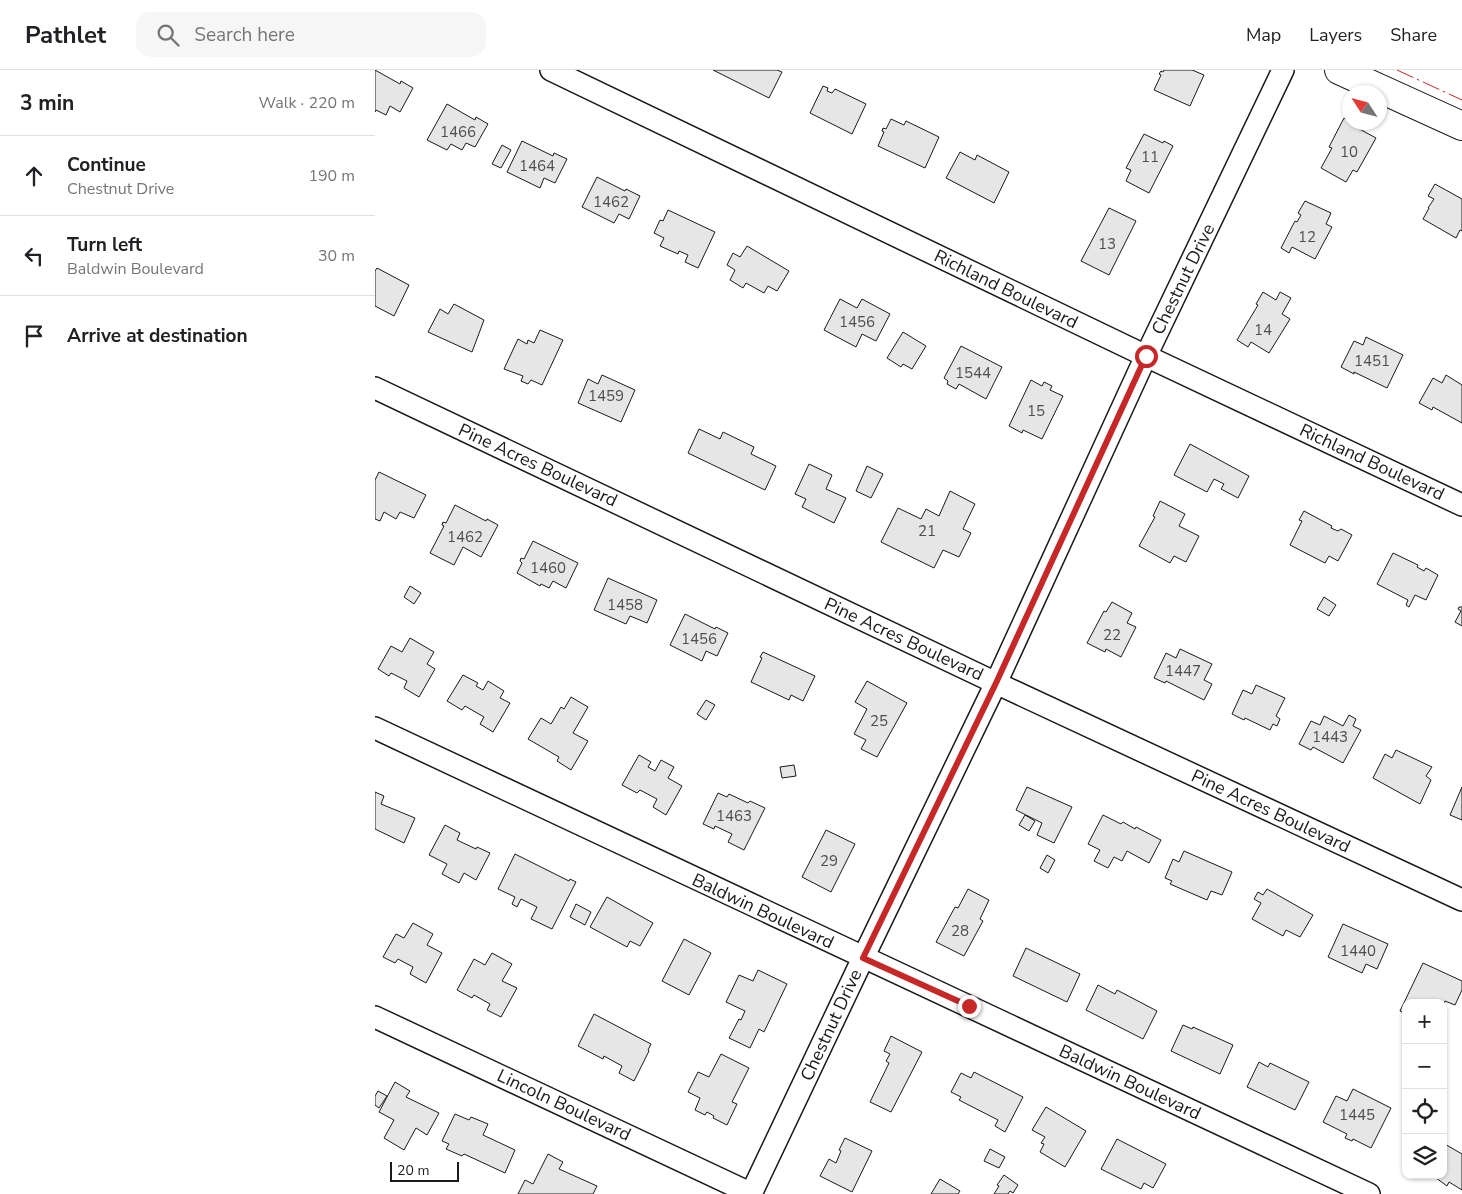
<!DOCTYPE html>
<meta charset="utf-8">
<style>
:root{--surface:#fff;--page:#f6f6f6;--text:#202124;--muted:#757577;--line:#e0e0e0}
body{margin:0;font-family:"Nunito Sans",sans-serif;background:var(--page);color:var(--text)}
.controls{position:absolute;right:15px;bottom:15px;display:grid;overflow:hidden;border-radius:10px;box-shadow:0 1px 4px #0004}
.controls button{width:45px;height:45px;display:grid;place-items:center;padding:0;border:0;border-bottom:1px solid var(--line);background:var(--surface);color:var(--text);font:25px sans-serif}
.compass{position:absolute;left:967px;top:15px;width:45px;height:45px;border-radius:50%;background:var(--surface);box-shadow:0 1px 4px #0004;rotate:306deg}
.scale{position:absolute;left:15px;bottom:12px;width:69px;box-sizing:border-box;padding-left:5px;border:2px solid #1a1a1a;border-top:0;font-size:14px;line-height:18px;white-space:nowrap;color:#1a1a1a;-webkit-text-stroke:4px #fff;paint-order:stroke}
.stop{position:absolute;width:15px;height:15px;margin:-11px;border:4px solid #c62828;border-radius:50%;background:#fff}
.stop.end{background:#c62828;border-color:#fff;box-shadow:0 1px 5px #0008}
.list{margin:0;padding:0;list-style:none}
h2{display:flex;justify-content:space-between;align-items:center;height:65px;margin:0;padding:0 20px;font-size:21px}
h2 small{font-size:16px;font-weight:400;color:var(--muted)}
.list li{display:grid;grid-template-columns:32px 1fr auto;gap:15px;align-items:center;box-sizing:border-box;height:80px;padding:0 20px;border-top:1px solid var(--line)}
.list b{display:block;font-size:19px;white-space:nowrap}
.list p{margin:0;font-size:16px;white-space:nowrap;color:var(--muted)}
.list em{font-size:16px;font-style:normal;color:var(--muted)}
.icon{flex:none;width:28px;height:28px;fill:none;stroke:currentColor;stroke-width:2;stroke-linecap:round;stroke-linejoin:round}
.map{position:relative;flex:none;width:1087px;height:1124px;overflow:hidden}
header{display:flex;align-items:center;gap:30px;box-sizing:border-box;height:70px;padding:0 25px;background:var(--surface);border-bottom:1px solid var(--line)}
header strong{font-size:24px}
nav{display:flex;gap:28px;margin-inline-start:auto;font-size:18px}
.search{width:350px;height:45px;background:var(--page);display:flex;align-items:center;gap:12px;box-sizing:border-box;padding:0 18px;border-radius:15px;color:var(--muted);font-size:19px}
main{display:flex}
aside{flex:1;background:var(--surface)}
.map>svg:first-child{display:block}
</style>
<header>
<strong>Pathlet</strong>
<div class="search"><svg class="icon" aria-label="search" viewBox="0 0 24 24"><circle cx="10" cy="10" r="6"/><path d="M15 15l6 6"/></svg>Search here</div>
<nav><a>Map</a><a>Layers</a><a>Share</a></nav>
</header>
<main>
<aside>
<h2>3 min<small>Walk · 220 m</small></h2>
<ul class="list">
<li><svg class="icon" aria-label="ahead" viewBox="0 0 24 24"><path d="M12 20V5M6 11l6-6 6 6"/></svg><div><b>Continue</b><p>Chestnut Drive</p></div><em>190 m</em></li>
<li><svg class="icon" aria-label="left" viewBox="0 0 24 24"><path d="M17 20v-9H6M10 6l-5 5 5 5"/></svg><div><b>Turn left</b><p>Baldwin Boulevard</p></div><em>30 m</em></li>
<li><svg class="icon" aria-label="arrive" viewBox="0 0 24 24"><path d="M6 21V4h12l-3 4 3 4H6"/></svg><div><b>Arrive at destination</b></div></li>
</ul>
</aside>
<div class="map">
<svg width="1087" height="1124" viewBox="0 0 1087 1124">
<rect width="100%" height="100%" fill="#fff"/>
<path fill="#e6e6e6" stroke="#1a1a1a" d="M0 0 25 14 26 11 38 18 25 42 15 36 11 45 1 40 0 42Z
M338 0H402L407 2 394 28Z
M789 0H817L829 5 815 36 779 20 786 5 784 4 786 1 788 2Z
M448 16 453 18 452 21 457 23 460 19 491 34 477 64 435 43Z
M72 34 100 50 101 47 113 54 100 77 91 73 87 80 76 74 72 80 52 70Z
M969 48 974 51V52L978 53 977 55 1001 68 982 102 978 100 971 112 946 98 957 78 954 77Z
M516 49 529 55 531 51 564 67 550 98 503 76 509 62 507 61 508 58 511 59Z
M769 64 788 73 789 71 798 76 774 123 751 111 756 100 751 98Z
M147 71 178 86 179 83 192 89 180 113 169 108 165 118 132 102Z
M127 75 136 80 126 98 117 94Z
M585 82 600 90 602 85 634 102 619 133 571 108Z
M222 107 250 121 251 119 265 126 254 149 244 144 239 153 207 137Z
M1060 114 1087 129V161L1085 160 1081 168 1048 149 1054 138H1053L1059 129 1053 126Z
M930 131 956 143 951 154 957 157 940 189 917 177 914 183 906 178 920 151 922 152 926 145 923 143Z
M734 138 761 151 734 205 706 191Z
M293 140 340 162 323 198 310 192 313 185 304 181 303 184 285 176 289 168 279 163 285 150 288 151Z
M372 176 414 201 402 221 393 216 389 223 371 213 368 218 355 210 360 200 352 195 358 183 365 187Z
M2 198 34 215 19 246 0 236V201Z
M888 222 901 230 905 222 916 228 907 244 915 249 894 283 876 272 873 277 862 270 883 235 881 234Z
M465 229 482 238 487 229 515 244 501 271 487 264 481 277 449 260Z
M79 234 109 250 97 282 53 262 65 239 73 244Z
M165 260 188 270 167 315 156 310 153 314 146 311 148 306 129 299 143 269 152 274 153 270 159 273Z
M528 262 551 276 537 299 528 294 526 297 512 288Z
M991 267 1028 285 1012 318 979 302V304L966 297 979 271 988 275Z
M586 276 627 297 611 329 584 314 581 319 572 314 573 311 569 308Z
M227 305 260 320 246 352 203 333 213 309 223 314Z
M1071 305 1087 315V353L1058 337 1057 340 1044 333 1058 308 1067 313Z
M656 310 667 316 669 312 677 316 675 320 688 326 667 369 648 360 647 363 634 356Z
M324 359 345 369 348 362 379 377 376 384 401 396 390 420 313 383Z
M815 374 874 406 863 428 846 419 849 414 839 409 832 422 799 405Z
M434 394 457 405 451 419 471 428 459 453 427 437 431 429 420 424Z
M492 396 508 404 496 428 481 421Z
M4 402 51 425 39 448 25 442 21 449 9 442 5 451 0 449V410Z
M575 421 600 434 588 459 596 463 584 487 568 480 559 498 506 472 523 438 546 449 551 439 564 446Z
M785 431 810 444 804 456 824 466 811 492 799 486 795 493 764 476 780 447 778 446Z
M80 435 111 451 112 449 123 455 106 487 88 477 79 495 55 483 69 456 67 455 68 452 71 453Z
M929 441 957 456 956 458 963 461 966 459 977 465 963 491 954 486 950 493 915 475 927 451 924 450Z
M158 471 203 493 191 518 178 511 174 518 166 514 165 516 142 503 147 493 145 491 146 488 149 489Z
M1018 483 1043 495 1042 497 1049 501 1051 498 1063 505 1051 530 1040 525 1034 537 1031 535 1033 530 1002 514Z
M233 508 282 530 272 553 255 546 251 554 219 540Z
M35 516 46 523 39 534 29 527Z
M949 527 961 535 954 546 942 539Z
M737 532 757 543 752 553 761 557 746 587 731 579 730 582 712 573 729 541 731 542Z
M1084 537H1087V556L1080 552 1086 541 1083 539Z
M310 544 340 559 341 557 353 563 342 586 331 581 327 591 295 575Z
M35 568 59 582 52 594 60 599 44 627 29 618 32 611 16 603 14 606 3 599 16 576 27 582Z
M805 579 837 594 829 610 837 614 829 630 791 611 790 613 779 608 791 583 801 588Z
M388 582 440 606 428 631 416 625 414 630 376 612 387 588 385 587Z
M88 605 103 613 101 616 108 620 113 611 129 621 125 628 135 633 118 662 105 654 109 647 90 636 87 640 72 631Z
M492 611 532 633 502 687 486 679 491 670 479 664 492 639 480 632Z
M881 615 910 628 901 646 905 649 902 656 898 654 895 660 870 648 869 650 857 644 868 620 877 624Z
M196 627 213 637 198 663 213 671 196 700 182 691 184 687 153 669 166 648 176 654 186 637 189 639Z
M331 630 340 635 331 650 322 644Z
M974 645 981 649 978 656 986 660 968 693 938 677 936 680 924 674 936 651 945 655 949 646 968 656Z
M1021 680 1057 697 1051 706 1056 710 1045 734 998 708 1010 684 1017 688Z
M264 685 276 692 273 697 280 701 286 690 299 697 293 708 307 716 291 745 278 737 282 729 265 720 262 723 247 715Z
M419 695 421 706 407 708 405 697Z
M652 717 697 737 679 773 662 765 667 753 641 740Z
M1087 717V750L1075 745Z
M0 722 9 726 6 734 40 748 29 773 0 759Z
M343 723 352 727 354 724 373 733 375 731 390 738 369 780 353 772 357 764 340 756 339 759 328 754Z
M650 745 660 751 654 761 644 755Z
M728 745 746 754 748 752 760 759 761 757 786 770 774 793 752 781 747 791 739 787 733 798 719 791 725 780 713 774Z
M70 755 85 763 82 770 101 779 102 777 115 783 101 810 89 803 84 813 67 804 72 794 54 785Z
M451 760 480 774 456 822 427 807Z
M809 781 857 802 847 825 836 821 832 830 795 814 797 811 790 808 798 789 804 792Z
M140 784 194 811 195 809 201 812 177 859 156 849 162 837 146 829 142 837 137 834 140 827 123 819Z
M672 785 680 790 673 803 665 798Z
M593 819 614 830 605 849 608 851 589 886 561 872 580 837 583 838Z
M892 819 938 845 925 867 911 860 908 866 877 849 886 833 879 829 883 822 888 825Z
M232 827 278 853 265 876 255 871 252 877 215 857Z
M201 834 216 842 210 855 195 847Z
M38 853 58 864 52 875 67 883 51 913 35 904 38 897 23 889 20 893 8 887 21 864 29 868Z
M968 854 1013 874 1002 899 991 894 987 903 953 887Z
M309 869 336 883 314 925 287 911Z
M651 878 705 904 692 932 638 906Z
M117 883 137 894 127 911 142 918 126 947 112 940 115 934 99 925 97 928 82 920 99 889 110 895Z
M1048 893 1087 911V920L1080 935 1070 931 1068 936V933H1031V944L1025 941Z
M383 900 412 914 389 962 384 959 375 978 354 968 364 949 366 950 370 941 351 932 364 905 378 911Z
M723 915 740 924 742 920 782 941 768 969 711 940Z
M219 944 276 974 273 980 274 981 259 1011 244 1003 247 996 229 986 228 989 203 976Z
M808 955 817 959 818 957 858 975 845 1004 796 981Z
M516 966 547 982 516 1042 495 1032 514 993 511 991 515 984 509 981Z
M346 984 374 998 357 1032 362 1034 352 1055 338 1048 339 1046 332 1042 330 1045 320 1040 325 1028 313 1022 323 1002 334 1007Z
M884 992 893 997 895 993 934 1012 920 1040 872 1017Z
M599 1002 648 1027 630 1062 620 1056 623 1050 584 1030 586 1027 576 1022 586 1003 596 1008Z
M20 1012 35 1021 31 1027 64 1043 52 1065 41 1058 29 1080 9 1068 19 1050 4 1042Z
M978 1019 1016 1038 996 1078 978 1069 977 1071 970 1068 972 1064 948 1052 961 1026 972 1031Z
M3 1021 12 1026 4 1038 0 1035V1026Z
M671 1037 711 1061 690 1097 665 1082 669 1074 666 1073 670 1067 657 1060Z
M80 1044 94 1050 96 1047 113 1054 108 1065 140 1080 130 1103 89 1084 87 1086 71 1079 74 1074 67 1071Z
M470 1068 497 1081 477 1122 445 1106 454 1089 461 1093 466 1081 464 1080Z
M742 1069 791 1094 778 1118 769 1113 766 1119 726 1099Z
M1068 1073 1087 1084V1120L1074 1112 1072 1116 1057 1105H1068Z
M615 1079 630 1087 624 1098 609 1091Z
M173 1084 188 1092 184 1099 222 1116 218 1124H143L150 1110 158 1114Z
M629 1105 643 1115 638 1123 635 1121 633 1124H619L624 1116 622 1115Z
M565 1109 585 1121 583 1124H556Z"/>
<g fill="none" stroke-linecap="round" stroke-linejoin="round">
<defs>
<path id="street" d="M176 0 771 286 1087 435
M0 318 621 613 1087 830
M0 658 994 1124
M0 947 377 1124
M376 1124 488 888 621 613 771 286 908 0"/>
<path id="secondary" d="M964 0 1087 56"/>
</defs>
<use href="#street" stroke="#1a1a1a" stroke-width="24"/>
<use href="#secondary" stroke="#1a1a1a" stroke-width="30"/>
<use href="#street" stroke="#fff" stroke-width="21"/>
<use href="#secondary" stroke="#fff" stroke-width="28"/>
<path stroke="#c62828" stroke-width="1" stroke-dasharray="18 4 2.5 4" stroke-linecap="butt" d="M1022 0 1087 30"/>
</g>
<g fill="none" stroke-linecap="round" stroke-linejoin="round">
<path stroke="#c62828" stroke-width="6" d="M594 936 488 888 621 613 771 286"/>
</g>
<g text-anchor="middle" dominant-baseline="central" stroke-width="4" stroke-linejoin="round" paint-order="stroke">
<g font-size="15" fill="#4d4d4d">
<text x="83" y="62">1466</text>
<text x="974" y="82">10</text>
<text x="775" y="87">11</text>
<text x="162" y="96">1464</text>
<text x="236" y="132">1462</text>
<text x="932" y="167">12</text>
<text x="732" y="174">13</text>
<text x="482" y="252">1456</text>
<text x="888" y="260">14</text>
<text x="997" y="291">1451</text>
<text x="598" y="303">1544</text>
<text x="231" y="326">1459</text>
<text x="661" y="341">15</text>
<text x="552" y="461">21</text>
<text x="90" y="467">1462</text>
<text x="173" y="498">1460</text>
<text x="250" y="535">1458</text>
<text x="737" y="565">22</text>
<text x="324" y="569">1456</text>
<text x="808" y="601">1447</text>
<text x="504" y="651">25</text>
<text x="955" y="667">1443</text>
<text x="359" y="746">1463</text>
<text x="454" y="791">29</text>
<text x="585" y="861">28</text>
<text x="983" y="881">1440</text>
<text x="982" y="1045">1445</text>
</g>
<g font-size="18" fill="#1a1a1a" stroke="#fff">
<text transform="translate(808 209) rotate(-64)">Chestnut Drive</text>
<text transform="translate(631 219) rotate(26)">Richland Boulevard</text>
<text transform="translate(997 392) rotate(25)">Richland Boulevard</text>
<text transform="translate(163 395) rotate(25)">Pine Acres Boulevard</text>
<text transform="translate(529 569) rotate(25)">Pine Acres Boulevard</text>
<text transform="translate(896 741) rotate(25)">Pine Acres Boulevard</text>
<text transform="translate(388 841) rotate(25)">Baldwin Boulevard</text>
<text transform="translate(456 955) rotate(-65)">Chestnut Drive</text>
<text transform="translate(755 1012) rotate(25)">Baldwin Boulevard</text>
<text transform="translate(189 1035) rotate(25)">Lincoln Boulevard</text>
</g>
</g>
</svg>
<div class="controls">
<button>+</button>
<button>−</button>
<button><svg class="icon" aria-label="locate" viewBox="0 0 24 24"><circle cx="12" cy="12" r="6"/><path d="M12 2v4M12 18v4M2 12h4M18 12h4"/></svg></button>
<button><svg class="icon" aria-label="layers" viewBox="0 0 24 24"><path d="M12 4l9 5-9 5-9-5zM3 14l9 5 9-5"/></svg></button>
</div>
<svg class="compass" viewBox="-18 -18 36 36"><path d="M0-13l5 13h-10z" fill="#e53935"/><path d="M0 13l5-13h-10z" fill="#757577"/></svg>
<div class="scale">20 m</div>
<div class="stop" style="left:771px;top:286px"></div>
<div class="stop end" style="left:594px;top:936px"></div>
</div>
</main>
